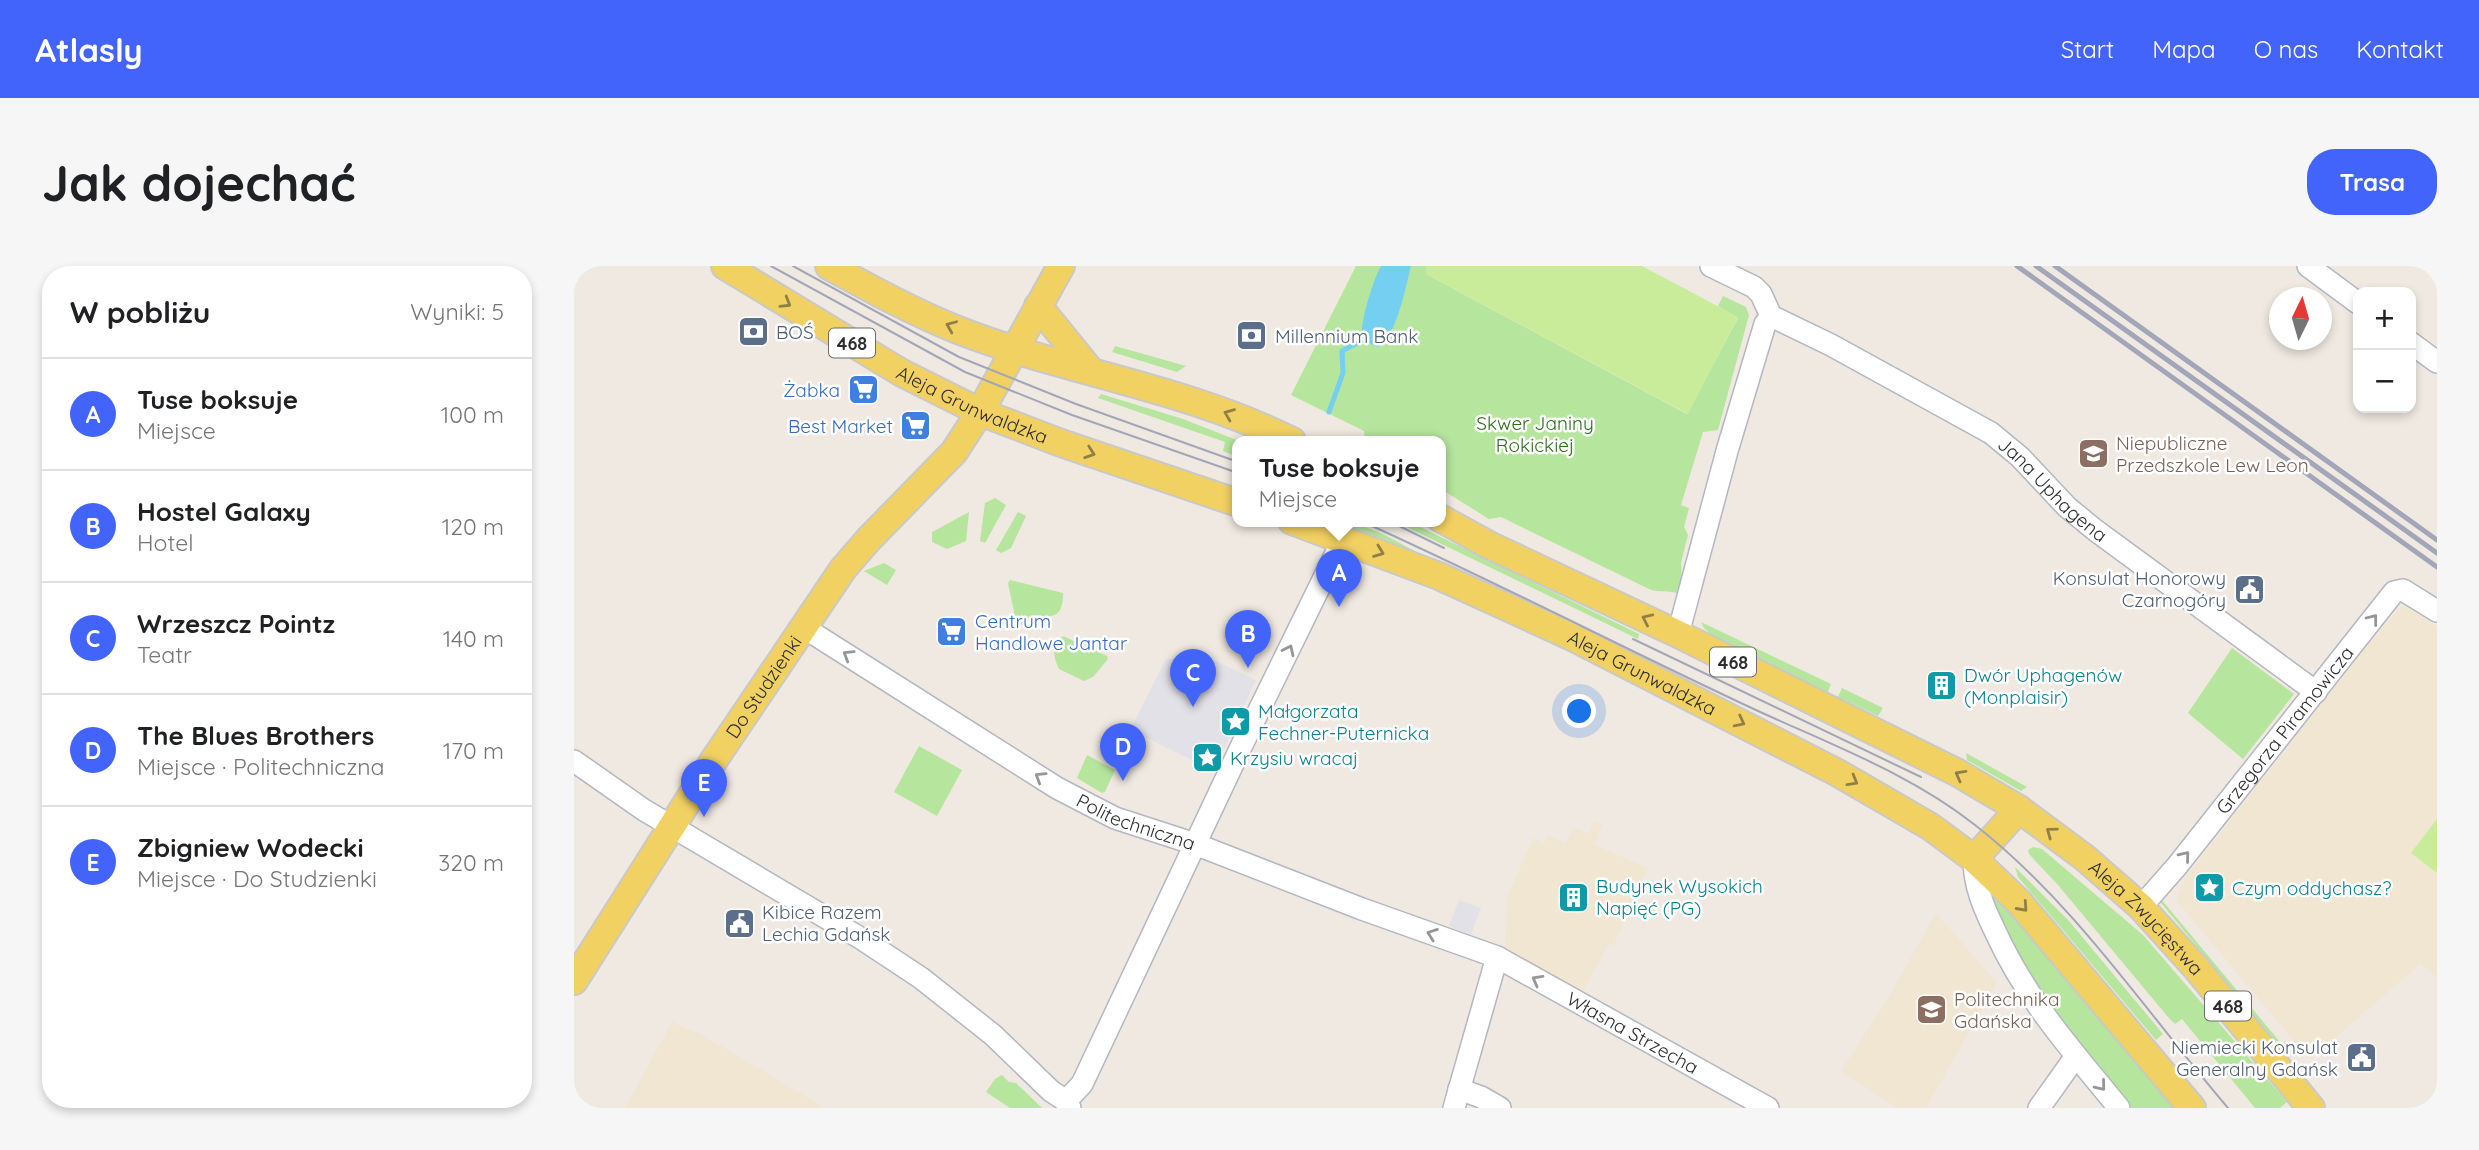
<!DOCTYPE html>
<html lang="pl">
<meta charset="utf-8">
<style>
:root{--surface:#fff;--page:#f6f6f6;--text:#202124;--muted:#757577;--line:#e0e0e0;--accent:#4264fb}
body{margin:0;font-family:Quicksand,sans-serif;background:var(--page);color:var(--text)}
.controls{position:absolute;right:21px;top:21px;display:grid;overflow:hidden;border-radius:14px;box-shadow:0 4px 10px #0003}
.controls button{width:63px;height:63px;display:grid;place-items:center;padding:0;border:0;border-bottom:2px solid var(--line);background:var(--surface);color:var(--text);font:35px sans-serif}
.compass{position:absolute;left:1695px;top:21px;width:63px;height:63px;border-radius:50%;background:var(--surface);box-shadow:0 4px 10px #0003;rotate:5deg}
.you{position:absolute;left:1006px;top:446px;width:24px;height:24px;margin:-18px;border:5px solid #fff;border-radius:50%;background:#1a73e8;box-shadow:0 0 0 10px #1a73e833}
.badge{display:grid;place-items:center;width:46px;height:46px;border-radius:50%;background:var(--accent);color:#fff;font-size:23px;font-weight:700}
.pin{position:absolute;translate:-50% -58px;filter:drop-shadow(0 2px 4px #0008)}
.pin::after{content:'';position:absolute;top:37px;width:24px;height:21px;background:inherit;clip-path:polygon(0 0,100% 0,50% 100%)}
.popup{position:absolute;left:658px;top:170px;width:214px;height:91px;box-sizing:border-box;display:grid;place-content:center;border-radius:14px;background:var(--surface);filter:drop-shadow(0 2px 5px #0005);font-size:23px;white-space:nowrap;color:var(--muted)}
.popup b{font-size:26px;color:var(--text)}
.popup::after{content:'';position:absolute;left:50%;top:100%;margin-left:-14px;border:14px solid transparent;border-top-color:var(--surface)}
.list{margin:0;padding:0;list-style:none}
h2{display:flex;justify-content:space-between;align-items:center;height:91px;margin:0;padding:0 28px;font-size:30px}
h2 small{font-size:23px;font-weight:400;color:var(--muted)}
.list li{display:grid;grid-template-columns:46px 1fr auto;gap:21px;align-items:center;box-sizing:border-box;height:112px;padding:0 28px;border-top:2px solid var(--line)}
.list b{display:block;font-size:26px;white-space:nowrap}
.list p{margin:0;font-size:23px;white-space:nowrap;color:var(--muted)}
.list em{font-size:23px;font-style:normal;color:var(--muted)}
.map{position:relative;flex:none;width:1863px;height:842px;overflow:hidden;border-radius:28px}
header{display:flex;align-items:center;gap:42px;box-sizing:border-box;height:98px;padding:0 35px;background:var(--accent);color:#fff}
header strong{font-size:33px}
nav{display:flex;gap:38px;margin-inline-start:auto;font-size:24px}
.intro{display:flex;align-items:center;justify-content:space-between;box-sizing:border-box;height:168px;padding:0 42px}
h1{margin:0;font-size:49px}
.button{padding:18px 32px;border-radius:28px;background:var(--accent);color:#fff;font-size:24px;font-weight:700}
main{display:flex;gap:42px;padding:0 42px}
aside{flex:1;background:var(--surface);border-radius:28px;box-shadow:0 4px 10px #0003}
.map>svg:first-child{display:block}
</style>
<header>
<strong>Atlasly</strong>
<nav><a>Start</a><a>Mapa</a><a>O nas</a><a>Kontakt</a></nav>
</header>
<div class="intro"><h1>Jak dojechać</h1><a class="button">Trasa</a></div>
<main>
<aside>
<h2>W pobliżu<small>Wyniki: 5</small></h2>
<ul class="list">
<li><span class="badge">A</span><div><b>Tuse boksuje</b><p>Miejsce</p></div><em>100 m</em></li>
<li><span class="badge">B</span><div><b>Hostel Galaxy</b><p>Hotel</p></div><em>120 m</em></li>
<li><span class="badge">C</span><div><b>Wrzeszcz Pointz</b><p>Teatr</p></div><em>140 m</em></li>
<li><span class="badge">D</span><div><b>The Blues Brothers</b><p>Miejsce · Politechniczna</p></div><em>170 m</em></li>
<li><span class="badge">E</span><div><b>Zbigniew Wodecki</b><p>Miejsce · Do Studzienki</p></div><em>320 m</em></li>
</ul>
</aside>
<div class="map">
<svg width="1863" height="842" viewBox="0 0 1863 842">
<rect width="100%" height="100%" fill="#efe9e1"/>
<path fill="#e3e1e8" d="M616 383 682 414 640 505 569 470 566 474 554 468 592 393H605Z
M885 634 907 642 897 668 875 660Z"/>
<path fill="#f0e6d1" d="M1828 340 1834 342 1863 361V711L1846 698 1736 794 1602 634 1611 612 1797 375Z
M1021 555 1028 558 1021 579 1074 602 1039 680 1035 678 1009 725 931 682 933 632 959 572 970 577 974 569 992 577 1000 561 1015 568Z
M1362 647 1423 717 1352 842H1323L1267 805 1313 734Z
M98 756 130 770 251 842H51Z"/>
<path fill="#b6e59e" d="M782 0H852V8L1113 148 1164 52 1144 40 1149 30 1172 41 1175 49 1144 164 1129 166 1107 239 1115 242 1110 261 1114 269 1107 297 1108 315 1103 327C1093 324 1085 327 1075 323L927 251 915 253 867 223 866 175H791L790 165 717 129Z
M541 80 612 100 603 106 538 86Z
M527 128 609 153 665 175H664L663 191 649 185 651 176 524 132Z
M421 232 432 239 411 277 406 275 411 237Z
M395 246 392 275 373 283 358 276V266Z
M444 246 452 250 437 282 427 287 422 284Z
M758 255C794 255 828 279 859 295L821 278Z
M820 255H834L1065 368 1064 373Z
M310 297 322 304 313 319 290 305Z
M436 314 489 327C489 351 480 352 459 349L446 360H443L434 317Z
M1127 356 1257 418 1254 426 1140 371 1130 362Z
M489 370 533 390 534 393 519 411 510 415 485 403C479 391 477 378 489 370Z
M1658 382 1720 428 1669 493 1614 447Z
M1268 422 1309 442 1304 450 1264 431Z
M345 480 388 504 363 550 320 526Z
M1392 487 1453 521 1447 525 1393 494Z
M513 489 541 504 531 526 528 527 503 512Z
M1459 581 1468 583 1569 669 1713 836 1706 842H1681L1608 753 1601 758 1594 751 1484 619 1455 588 1454 584Z
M1441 601 1495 655 1589 768 1582 774 1444 611Z
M1420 631 1443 653 1600 842H1558L1463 724 1418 643V632Z
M1587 633 1706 776 1701 775 1587 637Z
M428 809 435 816 442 817 468 842H436L412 826 421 813Z"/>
<path fill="#c9ec9a" d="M852 0H1068L1164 51 1114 148 852 8Z
M1863 553V607L1837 587Z"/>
<path fill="#75cff0" d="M807 0H837C832 20 822 72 804 81 797 79 789 74 788 67 787 53 800 12 807 0Z"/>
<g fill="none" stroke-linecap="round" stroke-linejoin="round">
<path stroke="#75cff0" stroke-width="5" d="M755 146 769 107 768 85 791 73 793 68"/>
<defs>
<g id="minor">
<path id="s1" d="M1137 0 1180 21 1187 28 1197 50 1257 79 1417 167 1446 191 1493 241 1521 264 1742 426"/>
<path d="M1734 0 1784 37"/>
<path d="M1837 77 1863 96"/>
<path id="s2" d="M229 361 483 522 541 552 621 578 788 643 923 691 1194 842"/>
<path d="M1104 368 1153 185 1191 58 1197 50"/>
<path d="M0 495 70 544 288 673 347 712 419 769 477 825 492 835 496 842"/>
<path d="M1400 593C1400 620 1410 642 1421 665 1453 735 1497 783 1545 842"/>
<path id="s3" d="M1567 641 1603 600 1820 326 1829 324 1863 345"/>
<path d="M885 823 907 831 926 842"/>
<path d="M492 835 508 818 666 483 769 273"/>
<path d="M880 842 923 691"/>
<path d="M1465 842 1502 790"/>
</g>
<g id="major">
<path id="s4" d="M151 0 328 107 406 146 487 177 664 237"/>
<path d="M255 0C297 23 339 46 384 64 494 107 610 121 718 175"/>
<path d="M464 40 516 104"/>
<path id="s5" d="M866 252 915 279 1104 368 1384 507 1445 543 1511 592 1567 641 1623 703 1737 842"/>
<path id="s6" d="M718 255 865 310 996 370 1264 507 1357 561 1400 593 1445 636 1618 842"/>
<path d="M1400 593 1445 543"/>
<path id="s7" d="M0 715 138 497 269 303 295 273 380 186 406 146 487 0"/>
</g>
</defs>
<use href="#minor" stroke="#b4b7c1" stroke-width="24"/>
<use href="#major" stroke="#c9c9c9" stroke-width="30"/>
<use href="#minor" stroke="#fff" stroke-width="21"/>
<use href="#major" stroke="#f2d163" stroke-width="26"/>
<path stroke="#a3a6b8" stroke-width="2" d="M197 0 391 106 498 149 664 207
M219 0 385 91 502 138 664 196
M787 255C916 313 1041 378 1169 438 1247 475 1333 505 1401 559 1501 637 1572 746 1654 842
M815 255 870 282
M1059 373 1347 511"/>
<path stroke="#a3a6b8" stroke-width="5" d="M1443 0 1863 301
M1462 0 1863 287
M1481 0 1863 274"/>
</g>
<defs><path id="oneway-chevron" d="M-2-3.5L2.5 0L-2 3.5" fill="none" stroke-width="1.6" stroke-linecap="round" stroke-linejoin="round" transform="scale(1.75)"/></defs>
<g stroke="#908048">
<use href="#oneway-chevron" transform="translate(212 37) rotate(31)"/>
<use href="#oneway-chevron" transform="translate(377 60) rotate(-157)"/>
<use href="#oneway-chevron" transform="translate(655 148) rotate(-158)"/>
<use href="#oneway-chevron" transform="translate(516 187) rotate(19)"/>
<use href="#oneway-chevron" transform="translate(805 286) rotate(21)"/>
<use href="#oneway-chevron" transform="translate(1073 353) rotate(-155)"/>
<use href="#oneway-chevron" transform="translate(1166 456) rotate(27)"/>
<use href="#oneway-chevron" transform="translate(1386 509) rotate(-151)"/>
<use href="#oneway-chevron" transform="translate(1279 515) rotate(30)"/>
<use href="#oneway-chevron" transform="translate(1477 566) rotate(-144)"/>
<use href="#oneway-chevron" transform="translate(1449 641) rotate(48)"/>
</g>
<g stroke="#969696">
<use href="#oneway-chevron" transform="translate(1799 353) rotate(-52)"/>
<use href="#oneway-chevron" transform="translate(715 384) rotate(-64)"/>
<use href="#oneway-chevron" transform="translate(274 389) rotate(-148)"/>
<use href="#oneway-chevron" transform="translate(466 511) rotate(-148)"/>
<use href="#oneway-chevron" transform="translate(1611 590) rotate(-51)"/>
<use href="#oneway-chevron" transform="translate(858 668) rotate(-160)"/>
<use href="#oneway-chevron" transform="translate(963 714) rotate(-151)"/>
<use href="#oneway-chevron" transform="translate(1527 820) rotate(51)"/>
</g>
<defs>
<symbol id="bank-square" viewBox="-11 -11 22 22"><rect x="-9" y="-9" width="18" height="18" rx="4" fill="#5c6f8a" stroke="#fff"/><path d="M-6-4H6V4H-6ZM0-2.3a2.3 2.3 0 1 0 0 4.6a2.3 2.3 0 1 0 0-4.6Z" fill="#fff"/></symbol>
<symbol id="supermarket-square" viewBox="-11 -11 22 22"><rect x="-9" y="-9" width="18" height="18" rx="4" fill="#3f7fe0" stroke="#fff"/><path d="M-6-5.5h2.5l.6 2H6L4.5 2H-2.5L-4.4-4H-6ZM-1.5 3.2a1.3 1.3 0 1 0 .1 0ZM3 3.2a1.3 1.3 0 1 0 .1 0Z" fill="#fff"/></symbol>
<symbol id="school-square" viewBox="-11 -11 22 22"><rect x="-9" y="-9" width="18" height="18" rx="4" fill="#8d6e63" stroke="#fff"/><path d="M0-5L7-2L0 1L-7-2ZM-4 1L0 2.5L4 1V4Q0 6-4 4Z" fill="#fff"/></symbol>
<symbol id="civic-square" viewBox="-11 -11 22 22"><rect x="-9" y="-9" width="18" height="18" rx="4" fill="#5c6f8a" stroke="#fff"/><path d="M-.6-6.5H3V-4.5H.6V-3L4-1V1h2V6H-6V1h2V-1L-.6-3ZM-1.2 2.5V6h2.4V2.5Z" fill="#fff"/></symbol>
<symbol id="building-square" viewBox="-11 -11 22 22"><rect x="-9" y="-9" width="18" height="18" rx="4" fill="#0f9aa8" stroke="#fff"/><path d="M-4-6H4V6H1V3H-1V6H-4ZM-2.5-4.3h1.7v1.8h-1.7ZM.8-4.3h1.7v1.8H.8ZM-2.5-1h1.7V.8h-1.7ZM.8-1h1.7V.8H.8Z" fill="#fff"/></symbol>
<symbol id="sight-square" viewBox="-11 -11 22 22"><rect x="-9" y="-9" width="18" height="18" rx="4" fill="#0f9aa8" stroke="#fff"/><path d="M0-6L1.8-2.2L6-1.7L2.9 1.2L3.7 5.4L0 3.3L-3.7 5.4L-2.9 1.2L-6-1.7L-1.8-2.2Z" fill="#fff"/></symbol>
<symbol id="university-square" viewBox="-11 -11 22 22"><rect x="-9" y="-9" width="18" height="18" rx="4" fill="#8d6e63" stroke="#fff"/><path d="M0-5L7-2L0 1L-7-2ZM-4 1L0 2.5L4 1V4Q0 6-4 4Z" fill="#fff"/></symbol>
</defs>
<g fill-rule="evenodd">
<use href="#bank-square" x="162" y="48" width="35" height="35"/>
<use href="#bank-square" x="660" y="52" width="35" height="35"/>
<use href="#supermarket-square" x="272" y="106" width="35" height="35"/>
<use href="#supermarket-square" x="324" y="142" width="35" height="35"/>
<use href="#school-square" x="1502" y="170" width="35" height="35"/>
<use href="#civic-square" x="1658" y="306" width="35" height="35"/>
<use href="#supermarket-square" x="360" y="348" width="35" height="35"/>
<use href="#building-square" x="1350" y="402" width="35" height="35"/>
<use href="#sight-square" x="644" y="438" width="35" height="35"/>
<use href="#sight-square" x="616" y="474" width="35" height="35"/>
<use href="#sight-square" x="1618" y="604" width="35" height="35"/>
<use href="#building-square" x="982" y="614" width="35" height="35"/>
<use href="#civic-square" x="148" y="640" width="35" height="35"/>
<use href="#university-square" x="1340" y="726" width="35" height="35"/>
<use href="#civic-square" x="1770" y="774" width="35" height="35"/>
</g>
<g text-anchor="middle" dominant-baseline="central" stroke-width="5" stroke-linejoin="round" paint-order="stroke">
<g fill="#fff" stroke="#6d6d6d" stroke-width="2">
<rect x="255" y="62.5" width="46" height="29" rx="5"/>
<rect x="1136" y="381.5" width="46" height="29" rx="5"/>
<rect x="1631" y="725.5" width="46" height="29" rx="5"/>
</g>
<g font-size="18" font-weight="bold" fill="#2e2e2e">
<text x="278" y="77">468</text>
<text x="1159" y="396">468</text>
<text x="1654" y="740">468</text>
</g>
<g font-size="19" fill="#4e5e75" stroke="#fff" text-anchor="start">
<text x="202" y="66">BOŚ</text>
<text x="701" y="70">Millennium Bank</text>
<text x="1652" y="312" text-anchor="end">Konsulat Honorowy<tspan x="1652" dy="22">Czarnogóry</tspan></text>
<text x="188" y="646">Kibice Razem<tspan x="188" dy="22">Lechia Gdańsk</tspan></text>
<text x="1764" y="781" text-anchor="end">Niemiecki Konsulat<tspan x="1764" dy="22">Generalny Gdańsk</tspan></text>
</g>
<g font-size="19" fill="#366cbe" stroke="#fff" text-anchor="end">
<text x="266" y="124">Żabka</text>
<text x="319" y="160">Best Market</text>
<text x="401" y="355" text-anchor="start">Centrum<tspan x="401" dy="22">Handlowe Jantar</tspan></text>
</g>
<g font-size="19" fill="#2e2e2e" stroke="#fff">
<text stroke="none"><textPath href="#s4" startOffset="284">Aleja Grunwaldzka</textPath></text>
<text stroke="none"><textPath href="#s1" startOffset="415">Jana Uphagena</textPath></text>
<text stroke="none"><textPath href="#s6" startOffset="382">Aleja Grunwaldzka</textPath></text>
<text stroke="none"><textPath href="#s7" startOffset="350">Do Studzienki</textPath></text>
<text stroke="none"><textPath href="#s3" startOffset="228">Grzegorza Piramowicza</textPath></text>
<text stroke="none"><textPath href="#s2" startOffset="387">Politechniczna</textPath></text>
<text stroke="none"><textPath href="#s5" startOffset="816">Aleja Zwycięstwa</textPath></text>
<text stroke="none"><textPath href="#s2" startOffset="928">Własna Strzecha</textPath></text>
</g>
<g font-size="19" fill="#2c6e1b" stroke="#fff">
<text x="961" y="157">Skwer Janiny<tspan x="961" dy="22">Rokickiej</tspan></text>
</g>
<g font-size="19" fill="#785e54" stroke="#fff" text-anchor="start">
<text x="1542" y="177">Niepubliczne<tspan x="1542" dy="22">Przedszkole Lew Leon</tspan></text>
<text x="1380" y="733">Politechnika<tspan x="1380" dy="22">Gdańska</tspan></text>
</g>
<g font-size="19" fill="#0d838f" stroke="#fff" text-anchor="start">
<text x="1390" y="409">Dwór Uphagenów<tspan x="1390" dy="22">(Monplaisir)</tspan></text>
<text x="684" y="445">Małgorzata<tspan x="684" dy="22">Fechner-Puternicka</tspan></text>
<text x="656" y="492">Krzysiu wracaj</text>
<text x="1022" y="620">Budynek Wysokich<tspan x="1022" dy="22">Napięć (PG)</tspan></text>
<text x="1658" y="622">Czym oddychasz?</text>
</g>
</g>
</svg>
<div class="controls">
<button>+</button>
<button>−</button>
</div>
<svg class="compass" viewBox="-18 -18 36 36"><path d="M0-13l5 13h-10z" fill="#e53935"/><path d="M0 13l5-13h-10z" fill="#757577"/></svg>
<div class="you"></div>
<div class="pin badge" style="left:765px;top:341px">A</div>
<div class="popup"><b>Tuse boksuje</b>Miejsce</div>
<div class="pin badge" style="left:674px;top:402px">B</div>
<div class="pin badge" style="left:619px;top:441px">C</div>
<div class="pin badge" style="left:549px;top:515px">D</div>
<div class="pin badge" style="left:130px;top:551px">E</div>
</div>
</main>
